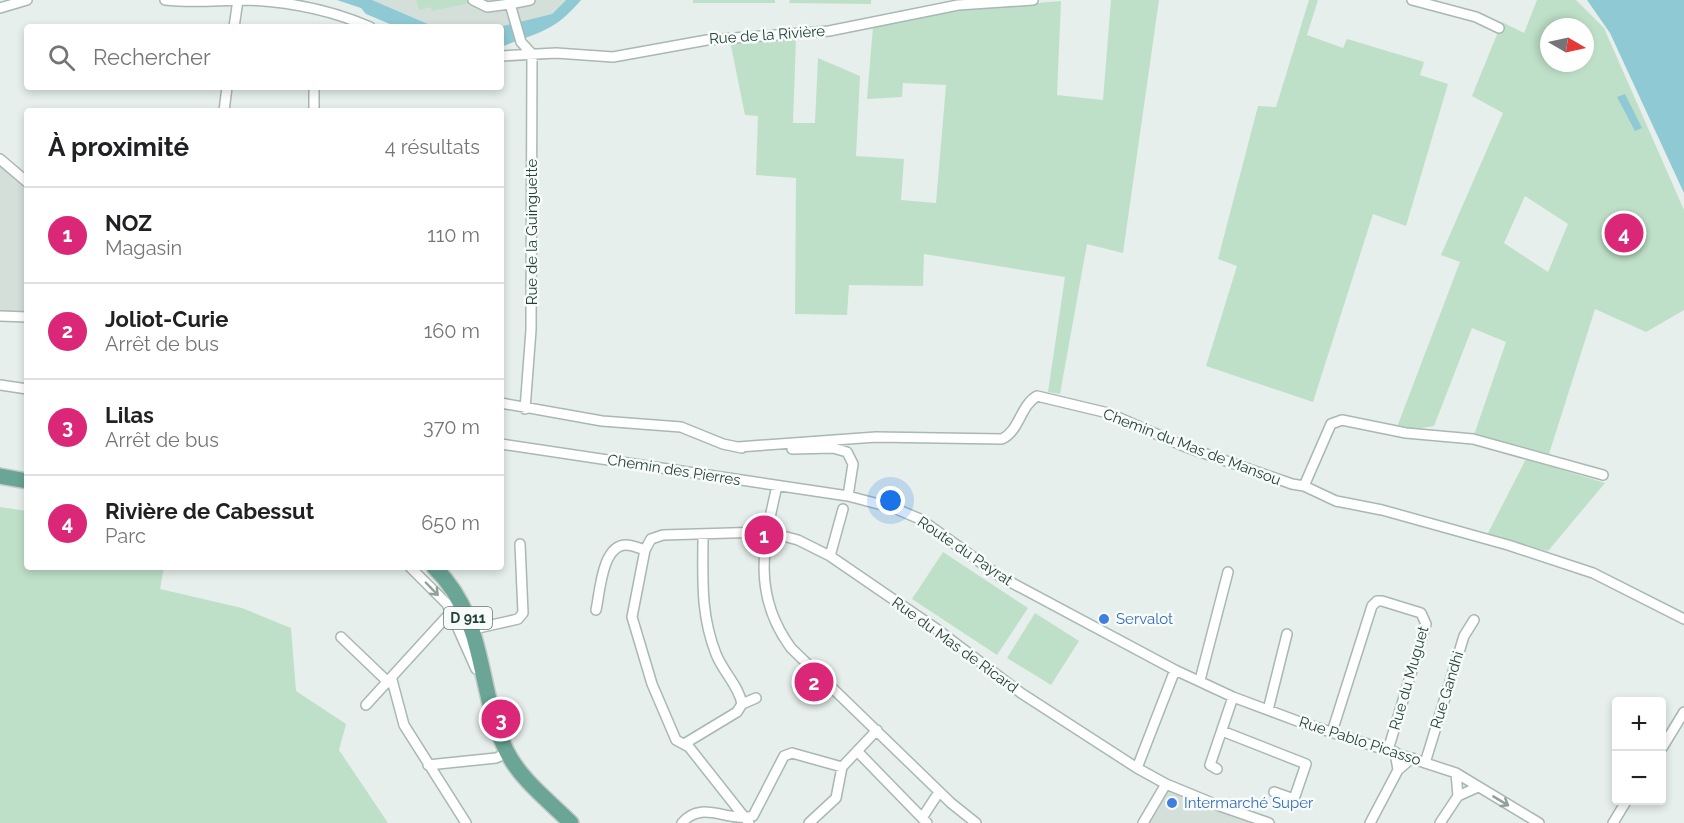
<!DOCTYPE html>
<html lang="fr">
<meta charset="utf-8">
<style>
:root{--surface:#fff;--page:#f6f6f6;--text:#202124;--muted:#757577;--line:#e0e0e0;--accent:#db2777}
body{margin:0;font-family:Raleway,sans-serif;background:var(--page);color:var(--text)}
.controls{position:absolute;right:18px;bottom:18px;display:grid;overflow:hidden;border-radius:6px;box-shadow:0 3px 9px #0003}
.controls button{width:54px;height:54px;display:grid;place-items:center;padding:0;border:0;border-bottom:2px solid var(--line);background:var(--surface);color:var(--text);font:30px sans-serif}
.compass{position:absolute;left:1540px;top:18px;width:54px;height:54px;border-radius:50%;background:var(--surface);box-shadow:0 3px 9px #0003;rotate:99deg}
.you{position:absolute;left:891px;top:501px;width:21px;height:21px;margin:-15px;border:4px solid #fff;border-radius:50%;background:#1a73e8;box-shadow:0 0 0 9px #1a73e833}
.badge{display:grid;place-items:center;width:39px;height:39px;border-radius:50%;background:var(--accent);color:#fff;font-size:20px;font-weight:700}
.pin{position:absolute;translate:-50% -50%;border:3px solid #fff;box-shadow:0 2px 6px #0006}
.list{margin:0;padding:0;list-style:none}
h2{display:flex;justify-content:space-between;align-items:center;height:78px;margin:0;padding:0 24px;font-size:26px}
h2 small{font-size:20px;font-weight:400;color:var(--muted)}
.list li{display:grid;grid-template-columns:39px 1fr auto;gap:18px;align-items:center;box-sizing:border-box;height:96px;padding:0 24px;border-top:2px solid var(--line)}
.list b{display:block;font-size:22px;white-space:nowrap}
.list p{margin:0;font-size:20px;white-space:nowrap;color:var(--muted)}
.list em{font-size:20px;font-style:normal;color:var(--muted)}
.icon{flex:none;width:33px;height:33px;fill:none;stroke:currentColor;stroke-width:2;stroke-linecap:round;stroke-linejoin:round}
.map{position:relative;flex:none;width:1684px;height:823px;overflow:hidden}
.search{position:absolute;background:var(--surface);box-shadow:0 3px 9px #0003;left:24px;top:24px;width:480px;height:66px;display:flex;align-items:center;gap:15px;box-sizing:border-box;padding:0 21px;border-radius:6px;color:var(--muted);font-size:22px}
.panel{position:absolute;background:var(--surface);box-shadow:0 3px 9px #0003;left:24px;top:108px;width:480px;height:462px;border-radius:6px}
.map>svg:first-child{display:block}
</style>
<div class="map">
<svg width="1684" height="823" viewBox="0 0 1684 823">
<rect width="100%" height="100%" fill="#e6efeb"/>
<path fill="#d4dfda" d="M372 0H566L552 14 499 27H435Z
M0 165 27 188 25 313 0 311Z
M1170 788 1260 823H1149Z"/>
<path fill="#bfe0c8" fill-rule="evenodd" d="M416 0H469L470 3 432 11 431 7 419 10Z
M693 0H775V3H693Z
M790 0H871V4L789 3Z
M1111 0H1159L1123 253 1087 244 1060 394 1048 392 1065 277 924 254 923 286 849 285 847 315 795 314 796 178 756 175 758 116 745 115 730 41 796 38 793 123H815L818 58 860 76 856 156 904 159 901 200 936 203 946 85 903 83 902 97 867 99 873 26 965 9 1061 1 1057 95 1103 100Z
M1309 0H1318L1307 35 1343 48 1347 39 1424 62 1420 75 1448 84 1406 226 1373 214 1313 402 1206 366 1237 266 1218 259 1258 106 1276 107Z
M1537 0H1576L1604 28 1684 210V310L1646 332 1595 309 1549 454 1474 435 1506 342 1472 328 1434 426 1410 430 1397 427 1460 262 1441 255 1503 113 1472 96 1502 22 1524 33ZM1549 27H1585V63H1549ZM1525 196 1568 224 1548 272 1504 243Z
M1526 459 1605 483 1548 551 1486 537Z
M0 507 27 511V567H164L160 589 242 608 291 628 296 691 346 724 339 750 388 823H0Z
M943 552 1028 608 997 655 912 599Z
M1035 613 1079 641 1051 685 1007 658Z"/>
<path fill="#8ec9d4" d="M337 0H372L435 27H397L366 14 361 8Z
M566 0H581C553 33 538 32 501 47L499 27 552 14Z
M1587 0H1684V193L1610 33Z
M1625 94 1642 128 1635 131 1617 97Z"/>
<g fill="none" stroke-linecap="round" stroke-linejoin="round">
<defs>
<path id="street" d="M165 0C193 3 220 0 248 0 292 2 331 10 370 27
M473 0 487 7 510 4 521 42 532 54
M1412 0 1476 17 1499 28
M510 4 530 0
M0 8 27 0
M234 27 238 0
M501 56 556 53 613 57 707 40 829 31 958 5 1033 0
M224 111 227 87
M314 111V87
M0 159 27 182
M0 316 27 317
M0 385 27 389
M501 403 602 421 681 427 723 444 742 448
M525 409 531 330 532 54
M501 444 848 496 894 508 920 519 1001 577 1175 670 1233 697 1300 722 1456 773 1539 823
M738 447 876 437 1002 439C1020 430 1020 406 1037 396L1108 413 1186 447 1292 484 1304 486 1336 501 1382 510 1508 545 1593 573 1684 619
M792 449 833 448 847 452 853 464 848 496
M777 486C763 546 752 595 791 648L951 803 976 823
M1304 486 1331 424 1342 420 1406 433 1473 439 1603 475
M703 534C703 578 700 613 716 654 723 672 739 686 742 704
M830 556 843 509
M410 567 447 604 476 669
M596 610C600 592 602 545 626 545 632 545 639 548 645 550
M474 629 518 619 523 613 520 544
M341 637 389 683
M392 680 404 725 466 823
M1200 680 1228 572
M366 705 451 612
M1268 710 1287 634
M1222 731 1306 764 1294 799 1274 792
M1332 732 1372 606 1377 601H1382L1421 613 1426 624 1388 750
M684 744 737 712 742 704 756 698
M1662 748 1684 712
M857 751 927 823
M1395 752 1398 770 1412 758
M1425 763 1464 636 1474 620
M428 765 496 758 507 753
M1137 768 1175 670
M1217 769 1210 765 1233 697
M1456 773 1458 796 1478 787
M922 818 939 792
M682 823C702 799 728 823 753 816L784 756 792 753 842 767
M749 823 689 747 676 740 652 684 632 617 645 550 651 539 663 535 768 532 798 540 830 556 938 630 1021 693 1137 768 1166 784 1217 805 1269 823
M809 823 836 798 842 767 877 730
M1143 823 1166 784
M1370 823 1398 770
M1440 823 1458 796
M1613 823 1627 800"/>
<path id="primary" d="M0 476 27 481
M434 567C488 619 476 690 507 752 521 780 549 801 571 823"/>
</defs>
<use href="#street" stroke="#a8b8b2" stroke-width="12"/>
<use href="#primary" stroke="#c2cac8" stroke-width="18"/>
<use href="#street" stroke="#fff" stroke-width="9"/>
<use href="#primary" stroke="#6aa596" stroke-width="15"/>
</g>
<defs><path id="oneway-shaft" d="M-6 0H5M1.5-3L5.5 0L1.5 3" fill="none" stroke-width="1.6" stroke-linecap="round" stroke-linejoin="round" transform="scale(1.5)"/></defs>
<g stroke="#92a09c">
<use href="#oneway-shaft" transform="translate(432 589) rotate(46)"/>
<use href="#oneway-shaft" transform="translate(1501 801) rotate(31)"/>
</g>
<g fill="#3f7fe0" stroke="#f7fbf9" stroke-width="2">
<circle cx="1104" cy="619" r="6"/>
<circle cx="1172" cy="803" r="6"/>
</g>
<g text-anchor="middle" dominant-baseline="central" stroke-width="5" stroke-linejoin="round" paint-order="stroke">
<rect fill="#f7fbf9" stroke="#637a73" stroke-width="1.5" x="444" y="607" width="48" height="22" rx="4.5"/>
<g font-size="14" font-weight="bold" fill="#24423a">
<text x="468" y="618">D 911</text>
</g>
<g font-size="15" fill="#24423a" stroke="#f7fbf9">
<text transform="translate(767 35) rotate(-4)">Rue de la Rivière</text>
<text transform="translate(532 232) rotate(-90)">Rue de la Guinguette</text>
<text transform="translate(1192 447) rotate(21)">Chemin du Mas de Mansou</text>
<text transform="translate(674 470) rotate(9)">Chemin des Pierres</text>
<text transform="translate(965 551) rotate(34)">Route du Payrat</text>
<text transform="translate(955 645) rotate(36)">Rue du Mas de Ricard</text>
<text transform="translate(1409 678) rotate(-74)">Rue du Muguet</text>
<text transform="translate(1447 690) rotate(-73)">Rue Gandhi</text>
<text transform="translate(1360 741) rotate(18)">Rue Pablo Picasso</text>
</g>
<g font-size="15" fill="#366cbe" stroke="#f7fbf9" text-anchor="start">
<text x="1116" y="619">Servalot</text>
<text x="1184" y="803">Intermarché Super</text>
</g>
</g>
</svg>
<div class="controls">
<button>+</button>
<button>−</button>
</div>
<svg class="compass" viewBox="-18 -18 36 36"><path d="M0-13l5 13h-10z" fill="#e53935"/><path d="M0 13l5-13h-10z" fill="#757577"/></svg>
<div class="you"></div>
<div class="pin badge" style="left:764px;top:535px">1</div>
<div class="pin badge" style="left:814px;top:682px">2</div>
<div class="pin badge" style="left:501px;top:719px">3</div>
<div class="pin badge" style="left:1624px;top:233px">4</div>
<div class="search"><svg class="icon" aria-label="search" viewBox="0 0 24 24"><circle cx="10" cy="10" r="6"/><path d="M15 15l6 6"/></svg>Rechercher</div>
<section class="panel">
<h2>À proximité<small>4 résultats</small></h2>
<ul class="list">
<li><span class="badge">1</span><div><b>NOZ</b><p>Magasin</p></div><em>110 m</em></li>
<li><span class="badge">2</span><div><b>Joliot-Curie</b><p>Arrêt de bus</p></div><em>160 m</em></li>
<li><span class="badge">3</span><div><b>Lilas</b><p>Arrêt de bus</p></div><em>370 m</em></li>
<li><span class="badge">4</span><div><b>Rivière de Cabessut</b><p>Parc</p></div><em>650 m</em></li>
</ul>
</section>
</div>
